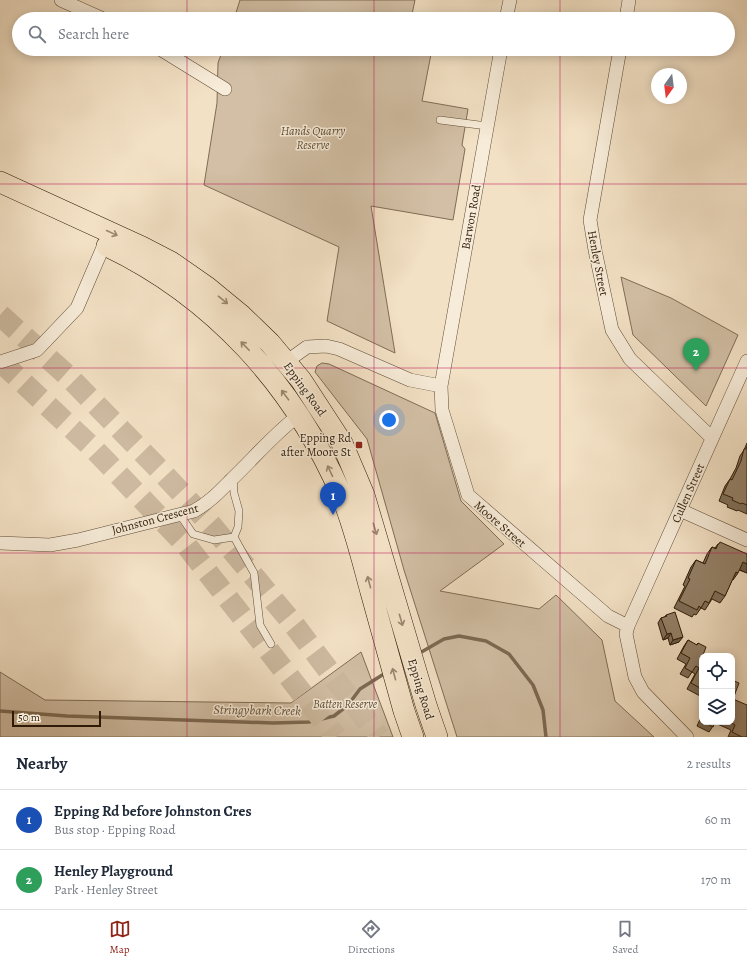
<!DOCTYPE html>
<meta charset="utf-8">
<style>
:root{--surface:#fff;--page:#f2f2f3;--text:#1f2937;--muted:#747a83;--line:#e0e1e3;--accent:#8f2418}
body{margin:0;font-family:Alegreya,serif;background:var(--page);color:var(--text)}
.controls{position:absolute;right:12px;bottom:12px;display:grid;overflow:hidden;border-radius:8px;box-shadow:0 2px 10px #0003}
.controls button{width:36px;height:36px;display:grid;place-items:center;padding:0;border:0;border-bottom:1px solid var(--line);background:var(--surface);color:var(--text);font:20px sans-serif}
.compass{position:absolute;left:651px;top:68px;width:36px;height:36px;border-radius:50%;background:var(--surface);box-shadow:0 2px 10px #0003;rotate:194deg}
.scale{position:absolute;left:12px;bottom:10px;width:89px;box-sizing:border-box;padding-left:4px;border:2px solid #2e1a06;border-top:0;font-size:11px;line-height:14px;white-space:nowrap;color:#2e1a06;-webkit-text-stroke:3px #f7ecd9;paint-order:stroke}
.you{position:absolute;left:389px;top:420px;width:14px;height:14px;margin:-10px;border:3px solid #fff;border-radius:50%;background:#1a73e8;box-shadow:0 0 0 6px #1a73e833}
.badge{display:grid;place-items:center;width:26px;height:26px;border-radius:50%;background:var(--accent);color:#fff;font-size:13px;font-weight:700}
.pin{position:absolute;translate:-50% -33px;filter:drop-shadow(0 1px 2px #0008)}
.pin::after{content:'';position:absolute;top:21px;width:14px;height:12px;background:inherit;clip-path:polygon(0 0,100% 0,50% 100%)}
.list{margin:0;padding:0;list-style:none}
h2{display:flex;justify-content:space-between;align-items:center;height:52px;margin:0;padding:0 16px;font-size:17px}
h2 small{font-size:13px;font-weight:400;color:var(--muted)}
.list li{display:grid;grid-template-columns:26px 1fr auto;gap:12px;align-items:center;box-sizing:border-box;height:60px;padding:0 16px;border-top:1px solid var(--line)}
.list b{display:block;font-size:15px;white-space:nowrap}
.list p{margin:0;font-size:13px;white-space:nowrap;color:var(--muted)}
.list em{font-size:13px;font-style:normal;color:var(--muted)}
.icon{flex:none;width:22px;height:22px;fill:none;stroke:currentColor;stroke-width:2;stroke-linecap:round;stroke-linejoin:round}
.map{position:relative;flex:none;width:747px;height:737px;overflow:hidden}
.search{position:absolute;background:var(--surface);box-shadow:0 2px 10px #0003;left:12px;right:12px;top:12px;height:44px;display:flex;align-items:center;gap:10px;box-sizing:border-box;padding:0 14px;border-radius:22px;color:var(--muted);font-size:15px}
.sheet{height:172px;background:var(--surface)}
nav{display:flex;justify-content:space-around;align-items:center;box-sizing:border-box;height:56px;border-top:1px solid var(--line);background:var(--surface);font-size:11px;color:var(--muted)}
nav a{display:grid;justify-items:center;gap:2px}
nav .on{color:var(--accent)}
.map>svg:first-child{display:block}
</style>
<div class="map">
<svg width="747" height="737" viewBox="0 0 747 737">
<rect width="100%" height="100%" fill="#f3e1c5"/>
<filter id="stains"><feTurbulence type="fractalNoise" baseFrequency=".005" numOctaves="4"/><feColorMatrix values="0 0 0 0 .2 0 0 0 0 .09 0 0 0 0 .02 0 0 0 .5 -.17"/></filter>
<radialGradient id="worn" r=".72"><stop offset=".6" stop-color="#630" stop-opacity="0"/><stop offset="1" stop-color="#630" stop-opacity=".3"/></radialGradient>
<path fill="#d2bfa5" stroke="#806c56" d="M240 0H415L411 19H234Z
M223 49H432L422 101 468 109 462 145 465 149 453 220 371 206 395 353 327 321 339 247 204 185 217 103 218 63Z
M621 277 671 298 738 335 706 406 633 335Z
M322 363 329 364 435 413 461 501 504 544 440 591 539 609 556 595 602 640 615 701 654 737H457L404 570 367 439 315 372 317 366Z
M361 652 393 737H0V672L45 700 291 703Z"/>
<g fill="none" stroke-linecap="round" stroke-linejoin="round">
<path stroke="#7c6952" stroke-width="3.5" d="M418 654 444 639 459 636 486 641 509 654 533 685 543 710 546 737
M0 711 67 716 273 723 309 722 334 716 348 705 360 689 387 672"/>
<path stroke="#ccb99f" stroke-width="22" stroke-dasharray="22 11" stroke-linecap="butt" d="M0 315 68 376 159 469 212 526 295 626 379 737
M0 361 95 450 187 546 336 737"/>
<defs>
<path id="lane" d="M440 120 487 126
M180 515 193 534 214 540 234 537 238 527 239 511 234 493 233 478
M234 537 254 573 260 625 271 644"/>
<path id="street" d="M61 0 103 19
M506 19 510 0
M626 19 629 0
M160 49 225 89
M501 49 441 386 442 410 468 495 608 616 628 626 626 634 635 677 643 692 687 737
M620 49 590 220 595 250 612 330 630 359 712 438
M0 362 37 350 77 308 104 245
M286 362 307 347 326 346 339 349 410 380 441 386
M680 510 747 540
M0 543 50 545 78 540 194 511C210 502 219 492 232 479 254 458 274 434 299 415
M628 626 747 361"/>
<path id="primary" d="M0 182 142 247 171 262 207 287 241 315 270 343 301 380 342 443 364 495 426 705 437 737
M107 246C214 297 294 386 341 494 354 525 362 559 371 592 382 632 393 672 404 711L413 737"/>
</defs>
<use href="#lane" stroke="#5f4c36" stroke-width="8"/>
<use href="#street" stroke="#5f4c36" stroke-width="14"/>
<use href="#primary" stroke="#2e1a06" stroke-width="22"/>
<use href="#lane" stroke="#f7ecd9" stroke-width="7"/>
<use href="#street" stroke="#f7ecd9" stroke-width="13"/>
<use href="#primary" stroke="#f3e1c5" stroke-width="21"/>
</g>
<path fill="#7f6f5a" stroke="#2e1a06" d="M747 443V514L738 510 737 511 727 507 728 505 719 501 725 486 730 479 736 468 740 456 744 450Z
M718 544 747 554V573L739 570 732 580 725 596 720 603 712 599 705 610 701 608 696 615 694 614 692 617 674 608 685 586 683 585 691 567 696 560 703 563 707 554 712 547 715 548Z
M666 615 679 642 670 645 668 638 663 640 658 623 661 618 665 617Z
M688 640 696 645 698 643 702 656V697L687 689 695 674 692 672 688 678 680 674 686 664 677 659 684 646Z
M733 699 747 737H728L731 730 715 723 709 732 697 726 702 715V722H732Z"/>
<path fill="#685a4a" stroke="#2e1a06" d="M743 562 747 564V573L738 569Z
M736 572 738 573 733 580 731 579Z
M671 633 668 638 663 640 667 634Z
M683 637 679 642 670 645 673 640Z"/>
<path fill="#948169" stroke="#2e1a06" d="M747 447V505L742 503 741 504 732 500 733 498 723 494 730 479 732 480 741 461 744 449H746Z
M720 542 747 554V564L743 562 738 573 736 572 725 596 715 591 709 603 705 601 701 608 699 606 697 610 679 601 690 579 688 578 696 560 705 564 712 547 716 549 718 544H719Z
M675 612 683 637 673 640 671 633 667 634 661 618 667 616 666 615Z
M688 640 697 645 698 643 706 647 703 655 705 656H702V689L691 683 699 668 696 666 692 672 685 668 690 658 681 653Z
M732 680 739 683 733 699 747 705V737H742L732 732 735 725 730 722H732Z
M704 722H715L713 727Z"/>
<defs><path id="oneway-shaft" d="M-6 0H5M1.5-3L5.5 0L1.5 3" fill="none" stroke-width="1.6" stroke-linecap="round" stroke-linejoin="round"/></defs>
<g stroke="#9a876f">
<use href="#oneway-shaft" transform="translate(112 233) rotate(25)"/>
<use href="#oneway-shaft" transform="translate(223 300) rotate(39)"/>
<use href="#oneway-shaft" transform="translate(245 346) rotate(-134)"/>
<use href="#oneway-shaft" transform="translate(285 395) rotate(-127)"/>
<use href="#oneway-shaft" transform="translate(330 471) rotate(-115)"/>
<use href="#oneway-shaft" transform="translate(375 529) rotate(73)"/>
<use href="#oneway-shaft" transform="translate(369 582) rotate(-105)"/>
<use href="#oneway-shaft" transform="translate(401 620) rotate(74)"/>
<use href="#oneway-shaft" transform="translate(394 674) rotate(-105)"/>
</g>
<path fill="none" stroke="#c2185b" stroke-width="1" stroke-opacity="0.55" d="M187 0V19M374 0V19M560 0V19M187 49V737M374 49V737M560 49V737M0 184H747M0 368H747M0 553H747"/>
<rect fill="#8f2418" stroke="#f7ecd9" stroke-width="1.5" x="355" y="441" width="8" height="8" rx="2"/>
<g text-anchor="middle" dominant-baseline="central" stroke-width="3" stroke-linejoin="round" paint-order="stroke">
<g font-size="12" font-style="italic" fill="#5f4c36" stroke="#f7ecd9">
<text x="313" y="131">Hands Quarry<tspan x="313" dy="14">Reserve</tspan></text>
<text x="345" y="704">Batten Reserve</text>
</g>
<g font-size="12" fill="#2e1a06" stroke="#f7ecd9">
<text transform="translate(471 217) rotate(-80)">Barwon Road</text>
<text transform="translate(598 263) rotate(79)">Henley Street</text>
<text transform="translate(305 389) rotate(54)">Epping Road</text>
<text transform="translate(688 493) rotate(-66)">Cullen Street</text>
<text transform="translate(155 519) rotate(-15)">Johnston Crescent</text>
<text transform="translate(500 524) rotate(41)">Moore Street</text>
<text transform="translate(421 689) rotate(73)">Epping Road</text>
</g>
<g font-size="12" fill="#2e1a06" stroke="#f7ecd9" text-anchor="end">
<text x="351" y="438">Epping Rd<tspan x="351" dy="14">after Moore St</tspan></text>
</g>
<g font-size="13" font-style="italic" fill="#624e38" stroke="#f7ecd9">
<text transform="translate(257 710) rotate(1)">Stringybark Creek</text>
</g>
</g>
<rect width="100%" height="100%" filter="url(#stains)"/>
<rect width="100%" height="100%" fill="url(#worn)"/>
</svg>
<div class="controls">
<button><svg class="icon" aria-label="locate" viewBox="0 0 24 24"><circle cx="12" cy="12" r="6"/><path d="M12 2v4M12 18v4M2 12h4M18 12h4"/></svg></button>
<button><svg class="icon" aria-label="layers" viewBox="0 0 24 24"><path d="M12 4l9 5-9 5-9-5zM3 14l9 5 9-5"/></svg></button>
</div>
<svg class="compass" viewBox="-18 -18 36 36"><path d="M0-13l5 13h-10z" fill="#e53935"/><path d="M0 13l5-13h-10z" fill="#747a83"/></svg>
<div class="scale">50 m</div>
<div class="you"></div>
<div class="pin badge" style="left:333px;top:515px;background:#1a4fb4">1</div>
<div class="pin badge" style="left:696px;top:371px;background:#2e9e5b">2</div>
<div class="search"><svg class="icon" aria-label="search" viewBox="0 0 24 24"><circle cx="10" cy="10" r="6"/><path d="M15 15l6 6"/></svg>Search here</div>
</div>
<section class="sheet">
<h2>Nearby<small>2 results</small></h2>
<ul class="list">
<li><span class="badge" style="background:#1a4fb4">1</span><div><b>Epping Rd before Johnston Cres</b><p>Bus stop · Epping Road</p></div><em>60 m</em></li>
<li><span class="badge" style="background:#2e9e5b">2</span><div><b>Henley Playground</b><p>Park · Henley Street</p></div><em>170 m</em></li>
</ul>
</section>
<nav>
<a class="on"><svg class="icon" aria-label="map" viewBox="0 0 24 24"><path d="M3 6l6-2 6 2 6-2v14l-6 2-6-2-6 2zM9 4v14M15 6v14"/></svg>Map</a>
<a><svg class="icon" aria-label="directions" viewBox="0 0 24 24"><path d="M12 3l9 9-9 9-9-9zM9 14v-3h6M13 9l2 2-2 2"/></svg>Directions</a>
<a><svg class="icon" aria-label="saved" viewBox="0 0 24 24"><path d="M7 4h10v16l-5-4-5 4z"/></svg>Saved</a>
</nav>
